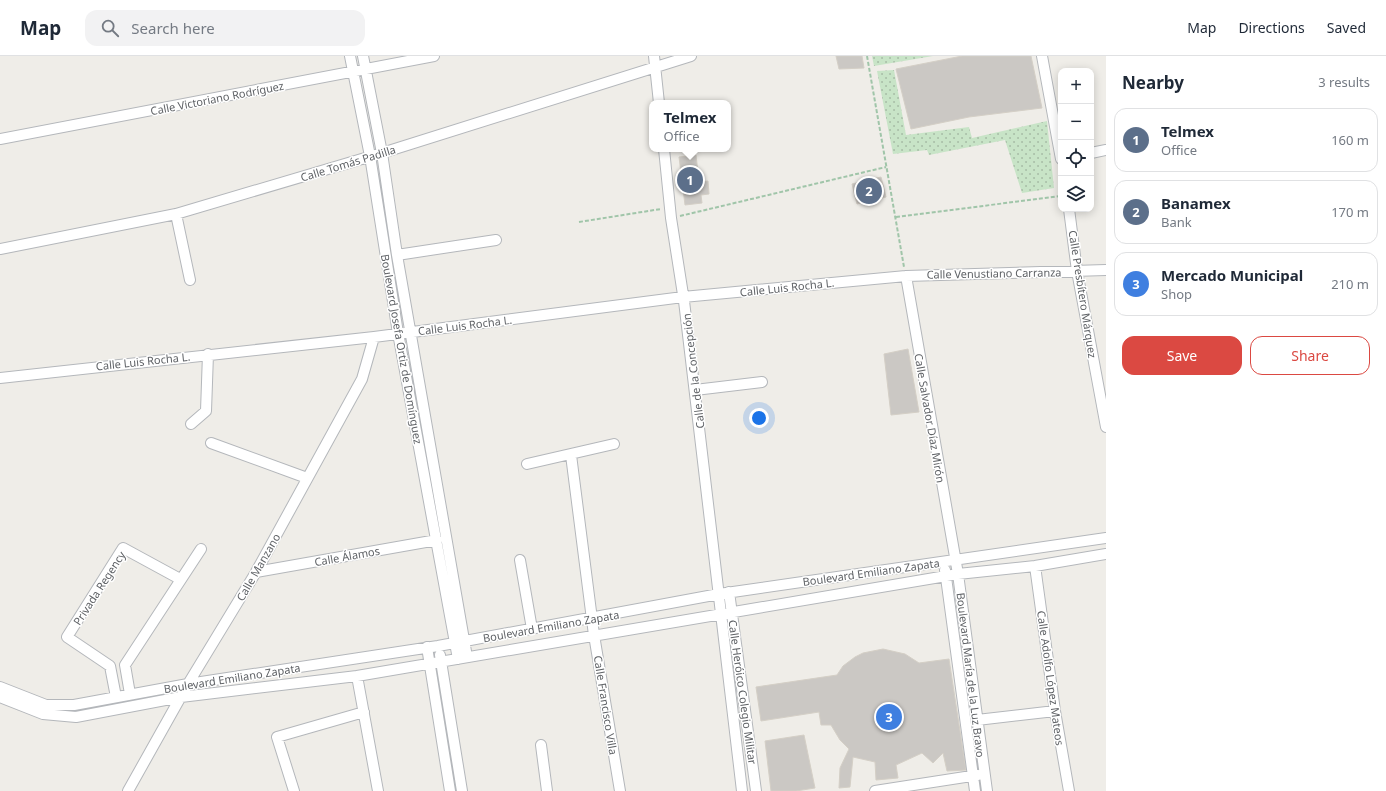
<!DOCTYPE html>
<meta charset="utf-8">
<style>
:root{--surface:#fff;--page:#f2f2f3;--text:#1f2937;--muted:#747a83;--line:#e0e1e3;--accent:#db4942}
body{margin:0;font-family:"Noto Sans",sans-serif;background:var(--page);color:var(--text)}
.controls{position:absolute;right:12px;top:12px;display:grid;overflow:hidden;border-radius:8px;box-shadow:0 2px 10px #0003}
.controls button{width:36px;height:36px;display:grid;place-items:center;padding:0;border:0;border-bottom:1px solid var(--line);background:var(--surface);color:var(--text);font:20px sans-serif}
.you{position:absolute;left:759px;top:362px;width:14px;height:14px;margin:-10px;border:3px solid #fff;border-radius:50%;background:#1a73e8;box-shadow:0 0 0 6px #1a73e833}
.badge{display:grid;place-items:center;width:26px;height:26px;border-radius:50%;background:var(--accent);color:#fff;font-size:13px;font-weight:700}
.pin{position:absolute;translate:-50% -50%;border:2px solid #fff;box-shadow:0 1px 4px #0006}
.popup{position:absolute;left:649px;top:44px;width:82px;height:52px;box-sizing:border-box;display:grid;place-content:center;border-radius:8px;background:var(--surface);filter:drop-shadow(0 1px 3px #0005);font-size:13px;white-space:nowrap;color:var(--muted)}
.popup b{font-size:15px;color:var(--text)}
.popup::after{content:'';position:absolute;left:50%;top:100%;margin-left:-8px;border:8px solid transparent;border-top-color:var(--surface)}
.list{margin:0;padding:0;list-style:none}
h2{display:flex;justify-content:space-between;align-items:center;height:52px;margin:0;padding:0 16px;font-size:17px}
h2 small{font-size:13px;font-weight:400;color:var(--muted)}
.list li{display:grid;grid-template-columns:26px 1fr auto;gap:12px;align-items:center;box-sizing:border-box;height:64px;margin:0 8px 8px;padding:0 8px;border:1px solid var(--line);border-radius:12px}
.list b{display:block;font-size:15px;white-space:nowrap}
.list p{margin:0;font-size:13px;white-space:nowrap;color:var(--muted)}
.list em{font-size:13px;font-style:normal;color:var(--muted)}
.actions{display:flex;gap:8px;padding:12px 16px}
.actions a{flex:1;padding:9px 0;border:1px solid var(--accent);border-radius:12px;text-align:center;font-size:14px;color:var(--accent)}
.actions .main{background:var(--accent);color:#fff}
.icon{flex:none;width:22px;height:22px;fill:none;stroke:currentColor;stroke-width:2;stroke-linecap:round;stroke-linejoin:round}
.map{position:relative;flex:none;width:1106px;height:735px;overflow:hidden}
header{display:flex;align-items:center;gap:24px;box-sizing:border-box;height:56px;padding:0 20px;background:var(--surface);border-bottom:1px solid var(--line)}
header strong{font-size:19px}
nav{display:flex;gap:22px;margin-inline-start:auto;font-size:14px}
.search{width:280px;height:36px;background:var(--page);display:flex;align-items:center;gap:10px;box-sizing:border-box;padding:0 14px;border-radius:12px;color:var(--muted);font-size:15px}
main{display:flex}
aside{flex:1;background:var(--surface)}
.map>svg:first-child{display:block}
</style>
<header>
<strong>Map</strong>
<div class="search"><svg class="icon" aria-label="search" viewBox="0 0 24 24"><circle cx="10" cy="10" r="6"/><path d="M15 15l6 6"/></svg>Search here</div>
<nav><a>Map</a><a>Directions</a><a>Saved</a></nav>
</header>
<main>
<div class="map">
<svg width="1106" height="735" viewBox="0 0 1106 735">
<defs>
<pattern id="park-dots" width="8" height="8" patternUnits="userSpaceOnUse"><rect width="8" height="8" fill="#c8e4c7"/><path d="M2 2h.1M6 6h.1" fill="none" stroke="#a6bca5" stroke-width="1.8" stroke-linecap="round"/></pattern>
</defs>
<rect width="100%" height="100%" fill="#efede8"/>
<path fill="url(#park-dots)" d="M872 0H933L874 10Z
M894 14 906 79 969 71 972 82 1047 65 1054 132 1022 137 1005 84 929 99 927 94 893 98 877 15Z"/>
<path fill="#cbc8c4" stroke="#d4cfc6" d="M836 0H862L864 12 839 13Z
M962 0H1031L1042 52 969 61 911 73 896 13Z
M696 99 699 126 708 125 709 138 701 139 702 147 685 149 679 101Z
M881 121 886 141 857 148 852 128Z
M908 293 919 356 891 359 884 298Z
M883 593 905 598 919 607 949 603 966 714 947 715 943 697 933 707 922 697 896 709 898 722 876 724 875 706 853 701 850 731 839 732 840 712 849 693 840 684 831 669H821L819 656 761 665 756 631 837 619 843 610 855 601 863 597Z
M804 679 815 732 796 735H771L765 685Z"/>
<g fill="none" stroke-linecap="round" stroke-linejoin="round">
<defs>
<path id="minor" d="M350 0 370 100 398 277 458 603
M363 0 382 97 397 199 467 601
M654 0 659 47
M1042 0 1061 103
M0 83 434 0
M664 93 671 162 684 245 742 735
M1091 97 1106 94
M1069 153 1077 215 1106 371
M176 158 190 224
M0 193 176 158 382 97 691 0
M397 199 496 184
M906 220 958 518 987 735
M0 322 374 281 683 241 906 220 1106 214
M695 334 762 326
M191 368 206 355 208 298
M211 387 307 422
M571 399 594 579 620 735
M527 408 614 388
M520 504 532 573
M1035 510 1055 655 1069 735
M945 514 975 735
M256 516 437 484
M729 536 756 735
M427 591 450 735
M440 599 462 735
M357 620 378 735
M0 631 46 649H74L188 628 438 590 719 538 1106 482
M130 638 125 609 201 493
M0 641 43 658 76 661 181 641 357 620 958 518 1035 510 1106 498
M116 641 110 610 67 581 123 492 180 523
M977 664 1055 655
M541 689 547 735
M128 735 188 628 256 516 362 323 374 281
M294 735 277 681 364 656
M875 735 978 719"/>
</defs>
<use href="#minor" stroke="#b4b7bb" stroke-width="12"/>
<path stroke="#a0c5a9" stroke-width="2" stroke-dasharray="4 2" stroke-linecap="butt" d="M867 0 904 211
M680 160 886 111
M896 161 1061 140
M579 166 661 153"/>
<use href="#minor" stroke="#fff" stroke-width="10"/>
</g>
<g text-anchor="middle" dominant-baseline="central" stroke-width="3" stroke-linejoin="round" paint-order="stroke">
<g font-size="11" fill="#5f6266" stroke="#fff">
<text transform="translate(217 42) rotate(-11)">Calle Victoriano Rodríguez</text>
<text transform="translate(348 107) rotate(-17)">Calle Tomás Padilla</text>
<text transform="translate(994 217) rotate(-1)">Calle Venustiano Carranza</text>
<text transform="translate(787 231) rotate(-6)">Calle Luis Rocha L.</text>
<text transform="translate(1083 238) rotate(81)">Calle Presbítero Márquez</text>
<text transform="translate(465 269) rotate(-7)">Calle Luis Rocha L.</text>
<text transform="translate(402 293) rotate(80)">Boulevard Josefa Ortiz de Domínguez</text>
<text transform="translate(143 305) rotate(-6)">Calle Luis Rocha L.</text>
<text transform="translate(693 315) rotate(-97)">Calle de la Concepción</text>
<text transform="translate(930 362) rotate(80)">Calle Salvador Díaz Mirón</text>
<text transform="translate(347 500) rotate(-10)">Calle Álamos</text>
<text transform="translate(258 511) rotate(-60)">Calle Manzano</text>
<text transform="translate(871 516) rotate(-8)">Boulevard Emiliano Zapata</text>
<text transform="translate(99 532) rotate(-57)">Privada Regency</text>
<text transform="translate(551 570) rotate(-10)">Boulevard Emiliano Zapata</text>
<text transform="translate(971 619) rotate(83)">Boulevard María de la Luz Bravo</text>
<text transform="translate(232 622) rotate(-9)">Boulevard Emiliano Zapata</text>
<text transform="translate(1051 622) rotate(82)">Calle Adolfo López Mateos</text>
<text transform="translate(743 636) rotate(82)">Calle Heróico Colegio Militar</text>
<text transform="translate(606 649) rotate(81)">Calle Francisco Villa</text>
</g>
</g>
</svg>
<div class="controls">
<button>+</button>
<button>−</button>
<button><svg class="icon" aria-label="locate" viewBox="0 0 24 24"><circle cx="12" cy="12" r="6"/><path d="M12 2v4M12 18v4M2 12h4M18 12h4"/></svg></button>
<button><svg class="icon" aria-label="layers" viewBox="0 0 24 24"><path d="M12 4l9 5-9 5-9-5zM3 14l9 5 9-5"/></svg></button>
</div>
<div class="you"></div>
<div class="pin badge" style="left:690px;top:124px;background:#5c6f8a">1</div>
<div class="popup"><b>Telmex</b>Office</div>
<div class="pin badge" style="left:869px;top:135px;background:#5c6f8a">2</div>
<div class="pin badge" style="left:889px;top:661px;background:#3f7fe0">3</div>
</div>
<aside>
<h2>Nearby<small>3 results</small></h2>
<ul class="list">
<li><span class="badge" style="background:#5c6f8a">1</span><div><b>Telmex</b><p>Office</p></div><em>160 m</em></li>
<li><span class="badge" style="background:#5c6f8a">2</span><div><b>Banamex</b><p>Bank</p></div><em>170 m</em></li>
<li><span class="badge" style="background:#3f7fe0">3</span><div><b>Mercado Municipal</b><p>Shop</p></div><em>210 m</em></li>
</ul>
<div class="actions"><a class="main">Save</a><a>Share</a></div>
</aside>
</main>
